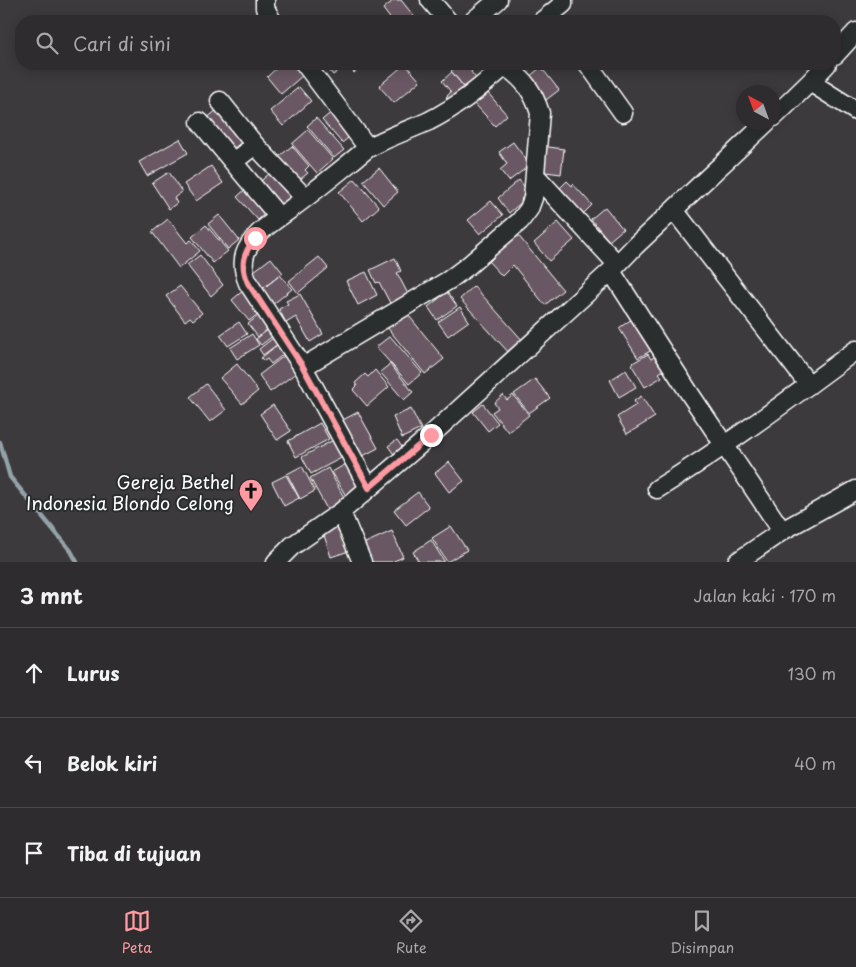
<!DOCTYPE html>
<html lang="id">
<meta charset="utf-8">
<style>
:root{--surface:#2e2c2e;--page:#363436;--text:#f1f3f6;--muted:#a7a7aa;--line:#49484a;--accent:#ff9aa2}
body{margin:0;font-family:"Playpen Sans",sans-serif;background:var(--page);color:var(--text)}
.compass{position:absolute;left:736px;top:85px;width:45px;height:45px;border-radius:50%;background:var(--surface);box-shadow:0 2px 12px #0003;rotate:319deg}
.stop{position:absolute;width:15px;height:15px;margin:-11px;border:4px solid #ff9aa2;border-radius:50%;background:#fff}
.stop.end{background:#ff9aa2;border-color:#fff;box-shadow:0 1px 5px #0008}
.list{margin:0;padding:0;list-style:none}
h2{display:flex;justify-content:space-between;align-items:center;height:65px;margin:0;padding:0 20px;font-size:21px}
h2 small{font-size:16px;font-weight:400;color:var(--muted)}
.list li{display:grid;grid-template-columns:32px 1fr auto;gap:15px;align-items:center;box-sizing:border-box;height:90px;padding:0 20px;border-top:1px solid var(--line)}
.list b{display:block;font-size:19px;white-space:nowrap}
.list em{font-size:16px;font-style:normal;color:var(--muted)}
.icon{flex:none;width:28px;height:28px;fill:none;stroke:currentColor;stroke-width:2;stroke-linecap:round;stroke-linejoin:round}
.map{position:relative;flex:none;width:856px;height:562px;overflow:hidden}
.search{position:absolute;background:var(--surface);box-shadow:0 2px 12px #0003;left:15px;right:15px;top:15px;height:55px;display:flex;align-items:center;gap:12px;box-sizing:border-box;padding:0 18px;border-radius:20px;color:var(--muted);font-size:19px}
.sheet{height:335px;background:var(--surface)}
nav{display:flex;justify-content:space-around;align-items:center;box-sizing:border-box;height:70px;border-top:1px solid var(--line);background:var(--surface);font-size:14px;color:var(--muted)}
nav a{display:grid;justify-items:center;gap:2px}
nav .on{color:var(--accent)}
.map>svg:first-child{display:block}
</style>
<div class="map">
<svg width="856" height="562" viewBox="0 0 856 562">
<rect width="100%" height="100%" fill="#3d3a3e"/>
<filter id="ink" filterUnits="userSpaceOnUse"><feTurbulence type="fractalNoise" baseFrequency=".02" numOctaves="2"/><feDisplacementMap in="SourceGraphic" scale="10" xChannelSelector="R" yChannelSelector="G"/><feConvolveMatrix kernelMatrix="1 2 1 2 8 2 1 2 1" color-interpolation-filters="sRGB"/></filter>
<g filter="url(#ink)">
<g fill="none" stroke-linecap="round" stroke-linejoin="round">
<path stroke="#93a3a9" stroke-width="4.5" d="M0 442 10 477 71 551 77 562"/>
</g>
<path fill="#695964" stroke="#fff" d="M394 0H401L417 20 416 21H392L383 9Z
M281 64H291L302 76 281 94 267 77Z
M324 64H362L364 65 354 73 347 64 333 75Z
M405 64 420 81 394 103 379 86Z
M460 64H467L472 70 471 72 479 82 468 92 451 71Z
M541 67 559 90 546 100 528 78Z
M452 72 467 91 450 102 446 97 451 92 442 81Z
M299 87 311 101 283 126 270 111Z
M488 93 507 115 495 126 475 104Z
M220 107 246 138 230 152 204 121Z
M333 111 353 134 342 143 322 120Z
M316 118 344 150 334 158 307 126Z
M308 130 333 159 317 173 292 144Z
M180 139 188 153 147 176 139 162Z
M513 142 530 165 509 181 500 170 507 164 499 152Z
M292 146 309 166 305 170 308 173 298 181 275 160Z
M541 146 564 149 561 174 538 171Z
M211 166 223 183 196 201 184 184Z
M379 168 398 192 383 205 363 181Z
M275 169 295 194 278 208 257 184Z
M169 172 182 192 174 198 177 203 169 209 152 183Z
M355 179 379 207 363 221 339 192Z
M519 180 529 192 521 199 523 201 509 213 498 198Z
M567 181 572 186 573 184 592 205 579 218 559 189Z
M250 185 271 208 258 220 237 197Z
M491 201 503 215 480 234 468 220Z
M605 207 623 229 609 241 591 219Z
M219 215 239 240 228 249 208 224Z
M168 219 187 243 191 240 200 251 179 268 152 232Z
M558 222 574 240 549 261 534 243Z
M206 225 228 251 213 263 192 237Z
M517 234 563 290 545 305 513 265 502 276 489 262Z
M200 255 223 285 211 296 187 265Z
M319 257 328 268 298 293 289 281Z
M271 258 283 273 262 289 250 274Z
M395 258 401 271 397 273 408 294 390 303 379 282 376 283 370 270Z
M366 272 377 295 358 305 346 281Z
M280 275 292 289 272 305 260 291Z
M180 286 202 313 193 320 190 317 185 321 166 296Z
M474 286 524 342 510 354 460 299Z
M245 289 262 311 249 321 232 300Z
M447 292 457 306 437 320 428 307Z
M300 294 323 334 310 342 296 317 286 323 279 309 288 304 286 301Z
M460 307 469 321 448 336 438 322Z
M264 311 274 324 258 337 248 324Z
M405 311 444 359 425 374 386 326Z
M632 319 652 350 638 358 619 328Z
M239 322 247 334 228 346 220 335Z
M273 326 278 332 261 345 256 339Z
M252 334 259 345 237 359 230 348Z
M277 335 282 341 263 355 259 349Z
M390 336 422 373 409 384 376 347Z
M282 341 289 350 271 364 267 359 264 361 261 358Z
M648 354 651 359 656 356 664 370 659 373 662 377 645 387 631 364Z
M284 356 296 373 270 392 259 375Z
M237 364 258 391 242 404 220 378Z
M390 364 413 392 404 400 380 372Z
M375 370 389 387 367 406 353 390 357 386 355 383 365 374 368 377Z
M626 370 636 387 619 397 610 380Z
M535 379 550 398 529 413 514 394Z
M206 384 226 410 210 422 190 397Z
M503 395 507 400 513 395 529 415 508 432 492 412 498 408 494 403Z
M641 396 655 417 627 434 617 417 636 405 634 401Z
M483 404 498 423 488 431 473 412Z
M273 405 291 431 277 440 260 414Z
M411 409 421 429 402 438 393 417Z
M358 412 378 448 361 457 341 421Z
M320 423 329 439 296 457 288 441Z
M335 439 345 456 311 474 302 457Z
M397 440 407 454 398 460 388 446Z
M449 462 464 481 449 492 435 473Z
M346 464 359 489 346 496 332 472Z
M302 466 315 491 300 499 287 474Z
M328 468 347 503 329 513 310 478Z
M286 475 299 498 284 506 272 482Z
M418 492 429 507 406 525 394 510Z
M343 521 352 550 331 557 322 529Z
M451 526 467 550 447 562 432 538Z
M392 531 403 557 392 562H371L363 544Z
M431 540 444 561 442 562H419L413 552Z"/>
<g fill="none" stroke-linecap="round" stroke-linejoin="round">
<defs>
<path id="minor" d="M265 0V8L272 21
M430 0 448 21
M473 21 498 0
M542 21 563 4V0
M835 55 856 32
M305 64 368 148
M588 64 623 113
M810 82 856 111
M220 101 255 145
M774 117 810 82 827 64
M200 122 233 162
M535 175 617 264
M674 210 809 385
M279 217 233 162 255 145 305 198
M611 271 690 394 782 531 737 562
M303 367 449 280 469 265 520 221 529 209 533 198 540 113C533 91 524 79 505 66 481 87 457 107 429 121 409 130 388 137 368 148 343 168 318 189 292 208 277 219 258 230 249 246 241 258 243 271 248 283L303 367 369 488
M657 489C726 447 791 398 856 350
M341 512 362 562
M782 531 856 490
M276 562 292 546 341 512 431 435 611 271 635 246 767 122"/>
</defs>
<use href="#minor" stroke="#fff" stroke-width="21"/>
<use href="#minor" stroke="#2a2d2e" stroke-width="18"/>
</g>
</g>
<g fill="none" stroke-linecap="round" stroke-linejoin="round" filter="url(#ink)">
<path stroke="#ff9aa2" stroke-width="6" d="M255 238C243 254 240 265 248 283L303 367 369 488 431 435"/>
</g>
<defs>
<symbol id="church-pin" viewBox="-11 -11 22 30"><path d="M0 17L-7.5 6A9.5 9.5 0 1 1 7.5 6Z" fill="#ff9aa2" stroke="#2a2d2e"/><path d="M-1.2-6h2.4v3.5h3.3v2.4h-3.3V6h-2.4V-.1h-3.3v-2.4h3.3Z" fill="#111"/></symbol>
</defs>
<g fill-rule="evenodd">
<use href="#church-pin" x="237" y="477" width="28" height="38"/>
</g>
<g text-anchor="middle" dominant-baseline="central" stroke-width="4" stroke-linejoin="round" paint-order="stroke">
<g font-size="18" fill="#fff" stroke="#2a2d2e" text-anchor="end">
<text x="234" y="481">Gereja Bethel<tspan x="234" dy="21">Indonesia Blondo Celong</tspan></text>
</g>
</g>
</svg>
<svg class="compass" viewBox="-18 -18 36 36"><path d="M0-13l5 13h-10z" fill="#e53935"/><path d="M0 13l5-13h-10z" fill="#a7a7aa"/></svg>
<div class="stop" style="left:255px;top:238px"></div>
<div class="stop end" style="left:431px;top:435px"></div>
<div class="search"><svg class="icon" aria-label="search" viewBox="0 0 24 24"><circle cx="10" cy="10" r="6"/><path d="M15 15l6 6"/></svg>Cari di sini</div>
</div>
<section class="sheet">
<h2>3 mnt<small>Jalan kaki · 170 m</small></h2>
<ul class="list">
<li><svg class="icon" aria-label="ahead" viewBox="0 0 24 24"><path d="M12 20V5M6 11l6-6 6 6"/></svg><div><b>Lurus</b></div><em>130 m</em></li>
<li><svg class="icon" aria-label="left" viewBox="0 0 24 24"><path d="M17 20v-9H6M10 6l-5 5 5 5"/></svg><div><b>Belok kiri</b></div><em>40 m</em></li>
<li><svg class="icon" aria-label="arrive" viewBox="0 0 24 24"><path d="M6 21V4h12l-3 4 3 4H6"/></svg><div><b>Tiba di tujuan</b></div></li>
</ul>
</section>
<nav>
<a class="on"><svg class="icon" aria-label="map" viewBox="0 0 24 24"><path d="M3 6l6-2 6 2 6-2v14l-6 2-6-2-6 2zM9 4v14M15 6v14"/></svg>Peta</a>
<a><svg class="icon" aria-label="directions" viewBox="0 0 24 24"><path d="M12 3l9 9-9 9-9-9zM9 14v-3h6M13 9l2 2-2 2"/></svg>Rute</a>
<a><svg class="icon" aria-label="saved" viewBox="0 0 24 24"><path d="M7 4h10v16l-5-4-5 4z"/></svg>Disimpan</a>
</nav>
